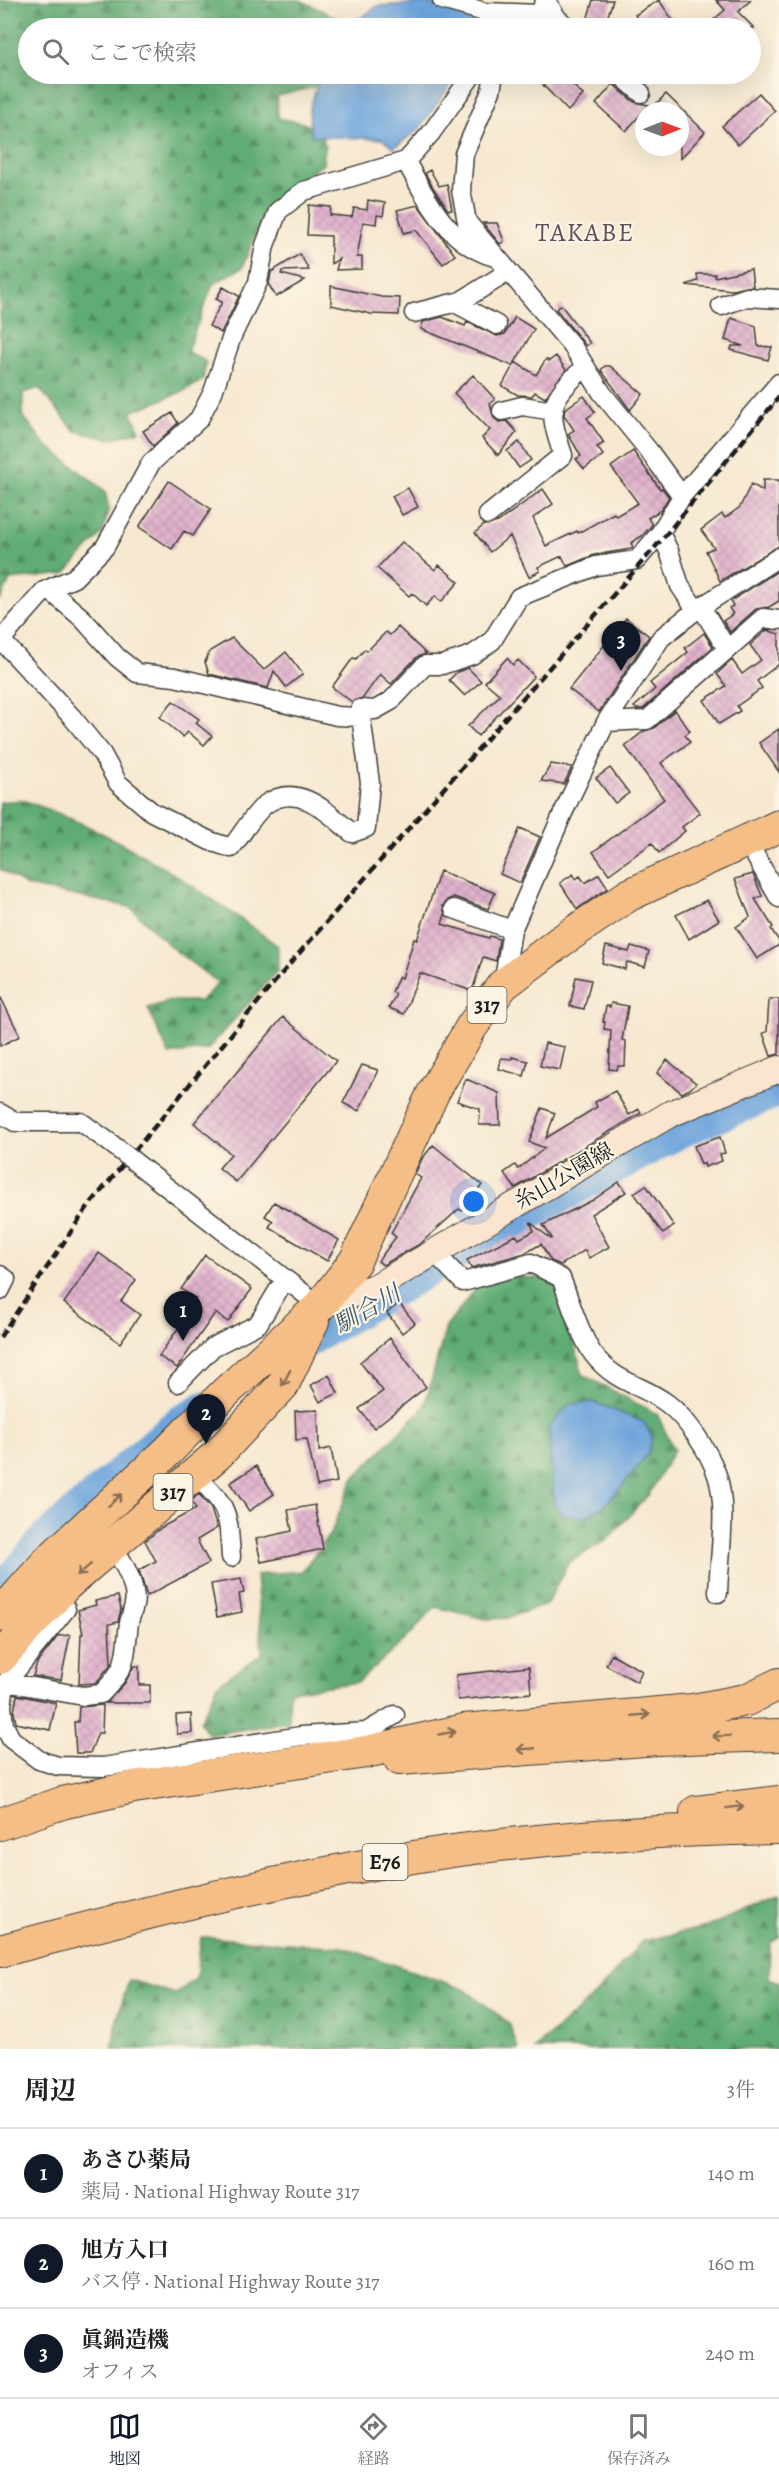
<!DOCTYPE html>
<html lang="ja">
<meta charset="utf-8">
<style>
:root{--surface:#fff;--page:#f6f6f6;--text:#202124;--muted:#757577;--line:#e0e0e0;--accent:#111827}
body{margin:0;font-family:Alegreya,"Noto Serif JP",serif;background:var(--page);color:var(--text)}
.compass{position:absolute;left:635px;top:102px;width:54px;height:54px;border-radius:50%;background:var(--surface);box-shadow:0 6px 24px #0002;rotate:89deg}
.you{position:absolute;left:474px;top:1202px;width:21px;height:21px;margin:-15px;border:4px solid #fff;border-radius:50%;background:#1a73e8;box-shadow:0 0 0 9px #1a73e833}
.badge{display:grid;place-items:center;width:39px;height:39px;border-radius:50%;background:var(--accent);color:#fff;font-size:20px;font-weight:700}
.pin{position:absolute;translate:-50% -50px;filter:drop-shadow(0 2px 3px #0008)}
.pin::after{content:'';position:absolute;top:32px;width:21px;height:18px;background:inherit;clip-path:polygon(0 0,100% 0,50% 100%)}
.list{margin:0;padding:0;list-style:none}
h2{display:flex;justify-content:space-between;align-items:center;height:78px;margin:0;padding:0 24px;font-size:26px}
h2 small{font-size:20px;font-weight:400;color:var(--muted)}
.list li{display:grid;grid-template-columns:39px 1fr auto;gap:18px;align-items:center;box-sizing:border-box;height:90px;padding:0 24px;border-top:2px solid var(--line)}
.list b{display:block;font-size:22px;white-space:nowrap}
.list p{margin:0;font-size:20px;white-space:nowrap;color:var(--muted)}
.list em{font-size:20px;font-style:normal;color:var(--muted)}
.icon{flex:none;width:33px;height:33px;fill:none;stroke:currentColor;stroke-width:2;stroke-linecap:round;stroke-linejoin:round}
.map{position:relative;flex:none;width:779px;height:2049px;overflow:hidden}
.search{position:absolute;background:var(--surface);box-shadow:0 6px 24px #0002;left:18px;right:18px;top:18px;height:66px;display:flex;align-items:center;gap:15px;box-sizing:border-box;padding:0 21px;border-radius:33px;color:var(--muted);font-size:22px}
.sheet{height:348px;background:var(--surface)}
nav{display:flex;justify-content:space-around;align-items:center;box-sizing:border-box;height:84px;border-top:2px solid var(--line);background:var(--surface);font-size:16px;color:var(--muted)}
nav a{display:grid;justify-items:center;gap:3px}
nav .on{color:var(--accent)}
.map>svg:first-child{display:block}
</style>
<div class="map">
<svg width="779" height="2049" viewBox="0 0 779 2049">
<defs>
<pattern id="forest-firs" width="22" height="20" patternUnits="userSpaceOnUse" patternTransform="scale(1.5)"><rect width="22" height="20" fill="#61ac74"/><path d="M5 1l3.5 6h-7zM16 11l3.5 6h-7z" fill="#4f8b5e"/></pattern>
<pattern id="building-cross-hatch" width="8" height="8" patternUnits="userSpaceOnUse" patternTransform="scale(1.5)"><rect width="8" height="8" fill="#e0b2cd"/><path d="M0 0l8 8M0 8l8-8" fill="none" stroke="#c098af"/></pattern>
</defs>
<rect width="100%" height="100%" fill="#fcf5e5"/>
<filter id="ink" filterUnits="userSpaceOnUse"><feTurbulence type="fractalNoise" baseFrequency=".0167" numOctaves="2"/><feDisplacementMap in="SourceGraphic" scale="12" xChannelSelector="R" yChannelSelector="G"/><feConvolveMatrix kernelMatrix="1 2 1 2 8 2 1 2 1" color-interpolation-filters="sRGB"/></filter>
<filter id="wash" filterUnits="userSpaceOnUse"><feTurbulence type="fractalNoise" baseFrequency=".008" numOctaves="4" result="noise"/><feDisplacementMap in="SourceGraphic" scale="24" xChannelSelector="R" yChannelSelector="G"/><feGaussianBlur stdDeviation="1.35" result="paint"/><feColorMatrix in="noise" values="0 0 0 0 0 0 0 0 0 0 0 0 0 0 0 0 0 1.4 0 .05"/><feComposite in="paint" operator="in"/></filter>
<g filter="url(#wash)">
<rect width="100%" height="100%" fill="#f7e8d0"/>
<path fill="url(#forest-firs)" stroke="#3e6448" stroke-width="1.5" d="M0 0H300L357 28H28V74H334L327 84 277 96 278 118 303 123 320 131 325 145 323 164 268 205 242 268 213 284 187 351 206 362 203 380 184 391 131 412 140 431 109 439 75 431 39 388 23 393V416L45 444 105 491 109 509 103 532 65 574 10 580 0 601Z
M22 800C116 831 199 888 278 946V970L208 1049 169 1055 148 1008 170 1001H201L218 983 172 948 130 907 27 886 0 869V802Z
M486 1275 555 1279 583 1375 657 1414 674 1450 649 1494 607 1540 569 1562 546 1605 506 1618 486 1619 435 1607 406 1639 358 1682 290 1691 289 1722 209 1735 200 1722 218 1684 262 1654 256 1575 302 1571 331 1533 353 1479 424 1407 446 1327Z
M779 1895V1937L770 1944 769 1978 779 1982V2049H535L598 1992 642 1941 707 1927Z
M201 1937 342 1947 464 1989 509 2023 518 2049H112L117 2019 129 1980 176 1994 196 1978Z"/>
<path fill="#6da4db" stroke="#44607c" stroke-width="1.5" d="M426 3C443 8 468 9 475 28H346L378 6Z
M321 74H458L419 129 394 148 382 139 311 136 309 110Z
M594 1402 644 1422 652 1437 649 1452 623 1485 604 1506 585 1517 564 1516 554 1505 549 1427 570 1404Z"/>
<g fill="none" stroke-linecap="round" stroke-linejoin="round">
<path stroke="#6da4db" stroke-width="27" d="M294 1352 458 1256 682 1134 779 1094
M0 1588 44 1536 177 1420 203 1405"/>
</g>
<g id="blocks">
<path fill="url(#building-cross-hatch)" d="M593 0H613L604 28 586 24Z
M659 0 678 28H644L635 15Z
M716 0H751L738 12 754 28H704L725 10Z
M555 74H562L583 95 568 111 543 85Z
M613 84 634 102 649 105 626 131 596 104Z
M759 93 775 111 738 145 722 126Z
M666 94 705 132 680 159V111H664L656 104Z
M430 170 439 186 447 184 452 210H448L432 186 425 173Z
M368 200 385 203 383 216 377 215 376 224 363 222 357 257H362V269L336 270 339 259 331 264V236L307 235 309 205 331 207 330 215 352 217 354 208 367 210Z
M418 205 455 255 443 264 416 230 404 233 397 210Z
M483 223H497L504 241 500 244Z
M300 254 309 270 282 271 281 274 305 280 276 297 269 285 271 272Z
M751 269 753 286 732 290 686 285 698 281 697 274H715V277Z
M331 286 381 297 400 298 399 315 371 314 331 305Z
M223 287 239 296 221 333 209 326 222 302 216 299Z
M561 305 590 343 586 346 556 309Z
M442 317 465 326 467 322 497 336 505 334 515 317 534 329 513 366 421 329 423 322Z
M731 318 756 326 758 346 772 347 768 360 731 350 732 346H743L725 340Z
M556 356 566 370 545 398 535 392 532 396 518 395 502 386 515 362 536 375 546 359 549 361Z
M605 366H610L643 394 630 410 601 370Z
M473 375 495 399 490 404 494 418 499 422 507 421 517 432 498 455 482 438 490 430 454 393Z
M584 396 595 412 587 418 604 443 597 447 603 455 584 469 576 459 581 456 568 434 574 430 564 415 565 409Z
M172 413 178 423 153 446 143 431Z
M519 442 531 460 519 468 507 451Z
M633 451 660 489 662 488 669 497 661 510 648 518 652 525 642 536 631 543 633 547 631 549 594 555 567 566 562 556 538 567 540 571 529 577 510 536 490 552 475 533 484 525 498 522 543 489 553 504 533 518 546 546 577 531 578 533 614 513 616 516 638 503 611 467Z
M763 480H779V546L720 581 706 551 714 548 701 530 722 514 725 518 740 507 751 484 763 491Z
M169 481 211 509 193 536 184 531 172 549 139 527Z
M408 488 418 507 402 515 392 496Z
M402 542 435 570 439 565 459 582 441 602 435 596 426 606 412 593 409 596 377 568Z
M779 570V601L769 607 756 609 730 632 723 621 733 614 729 608 733 606 731 601Z
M626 618 649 636 599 712 569 689Z
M398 627 426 654 417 657 391 684 380 674 363 698 352 702 332 687 353 658 356 659 365 649 367 651 386 632 390 635Z
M767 630 779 634V664L757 681 762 688 737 706 740 711 719 724 704 700 726 686 717 674 732 660 742 674 761 660 750 645Z
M704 633 713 647 643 709H636L634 707 655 689 650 683 688 652 685 648Z
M232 638 264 670 286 652 303 674 286 687 274 671 268 688 209 674 205 662 210 651Z
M507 658 513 665 518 660 534 676 478 736 468 726 500 695 485 682Z
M468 668 481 681 465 696 449 680 457 672Z
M173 701 199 719 196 723 212 736 204 745 188 732 183 737 160 717Z
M675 710 690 731 685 735 690 742 661 763 700 813 682 827 685 831 659 853 652 843 609 874 593 852 664 799 625 746 644 731 654 728Z
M779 729V772L759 743Z
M551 764 572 767 564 784 541 781Z
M610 768 629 793 615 803 596 778Z
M520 828 540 837 520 883 500 874Z
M440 871 495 893 488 909 454 897 447 900 443 906 445 915 442 924 489 938 490 936 499 939 496 961 483 957 472 991 420 973 404 1014 389 1008 396 994 392 992 399 976 402 978 414 939 417 940Z
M573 874 576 879 580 876 585 883 599 874 608 888 577 909 560 883Z
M753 874 762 896 755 899 773 927 771 929 779 941V945L757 959 736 927 750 917 735 879Z
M707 900 719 920 689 939 676 915Z
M606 946 629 952 631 946 649 951 645 967 627 962 625 969 602 963Z
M576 977 591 980 584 1009 570 1006Z
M0 996 20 1036 0 1046Z
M769 999H779V1054L771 1056 763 1033 767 1032Z
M611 1003 628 1006 622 1040 626 1041 625 1066H618L617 1070 609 1069 611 1030 604 1029 605 1022H603L606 1006 610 1007Z
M283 1017 336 1061 236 1182 219 1168 231 1154 194 1123Z
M545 1043 565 1047 560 1070 540 1066Z
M512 1057 528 1061 524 1076 499 1069 501 1058 512 1059Z
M667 1060 696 1083 690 1089 682 1093 657 1073Z
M362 1065 378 1070 359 1111 343 1103Z
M466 1079 499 1093 500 1125H479L480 1109 457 1101Z
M615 1091 629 1115 639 1109 641 1113 515 1188 504 1173 515 1165 518 1169 545 1148 529 1142 542 1108 555 1113 546 1138 597 1107 595 1102Z
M720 1137 725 1153 720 1154 722 1161 705 1167 704 1163 701 1164 694 1146Z
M433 1145 482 1185 462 1211 459 1209 420 1244 383 1265 378 1261 396 1237 391 1233 421 1178 415 1174 422 1159Z
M619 1182 626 1192 591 1214 609 1247 589 1258 585 1250 561 1265 551 1261 541 1244 525 1253 471 1268 467 1260 516 1235 519 1239 534 1231 530 1222 551 1239 552 1238 543 1225 593 1200Z
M646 1185 674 1226 663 1234 634 1193Z
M274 1202 339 1240 327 1261 269 1227 273 1221 265 1216Z
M99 1253 136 1280 121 1301 140 1315 120 1343 64 1303Z
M205 1255 252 1289 228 1322 215 1313 177 1368 159 1356 193 1307 191 1306 196 1299 181 1289Z
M399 1303 415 1323 402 1333 387 1313Z
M390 1338 426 1387 374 1428 359 1409 383 1391 360 1362Z
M329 1375 338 1393 320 1402 311 1385Z
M318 1410 319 1451 331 1448 337 1482 317 1486 307 1439 296 1440 295 1411Z
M256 1466 274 1494 249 1511 230 1483Z
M199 1494 211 1509 217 1528 197 1540 209 1563 147 1596 139 1570 156 1561 145 1541 162 1527 196 1509 191 1501Z
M315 1505 323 1549 261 1562 256 1539 292 1531 288 1510Z
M241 1579 244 1593 239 1594 242 1612 217 1617 211 1584Z
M118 1596 121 1609 118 1622 109 1624 111 1664 96 1683 79 1684 81 1634H83L78 1610 96 1605 95 1601Z
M70 1635 61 1680 33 1676 37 1663 58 1636Z
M612 1654 642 1671 637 1682 606 1665Z
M134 1666H139V1685H150V1703H106L125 1683Z
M529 1667 531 1693 458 1700 456 1675Z
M17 1695 56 1703 50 1730 16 1723 14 1712Z
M103 1705 102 1733H98L90 1753H76L74 1722H78L79 1707Z
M191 1714 192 1733 177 1734 176 1715Z"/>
</g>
</g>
<g filter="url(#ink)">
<use href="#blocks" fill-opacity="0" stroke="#3d3b37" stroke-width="1.5"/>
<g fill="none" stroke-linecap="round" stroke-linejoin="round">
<defs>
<path id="street" d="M442 0 485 12 539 14 546 0
M546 1 557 18 568 28
M494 74 491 91 464 154 461 190 467 222 573 347 602 393 649 451 682 496 660 533 669 551 680 586 696 610
M619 74 641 93
M406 161C427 201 449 245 495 257
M455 303 497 325
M721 306 747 297 779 299
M414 313 461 301 508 272
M502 411 522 406 554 411
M682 496 779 383
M488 515 563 455C547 408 548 401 585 367
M48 589 82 618 117 657 137 673 175 677 337 716 360 717
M701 607 727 649
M1 640 72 717 102 754 118 783 152 812 210 841 231 848C242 835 253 814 266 804 299 781 329 814 352 833L366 828 370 783 360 709 375 710 391 701 425 665H442L472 655 481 649 492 641 519 597 596 566 637 560 660 533
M0 641 44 591 74 578 105 547 151 463 199 419 213 392 232 336 258 282 265 245 278 211 304 191 406 161 431 133 473 74
M606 722 647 720 763 618 779 620
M747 841 779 898
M454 909 512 930
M503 985 512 930 563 813 606 722 661 638 696 610 779 557
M0 1113 15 1122H81L109 1142
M191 1206 320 1306
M435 1253 463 1282 531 1263 561 1278C569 1298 581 1338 593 1354 616 1384 642 1384 668 1404 687 1419 709 1451 717 1475 728 1507 719 1558 718 1593
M0 1275 6 1279 0 1291
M178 1383 213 1347 258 1324 285 1279
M195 1474C228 1508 228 1509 231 1557
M56 1597 66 1609 5 1684 2 1706 4 1725 11 1739 39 1760 58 1766 103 1767 301 1736 366 1732 395 1715
M6 1682 83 1696 101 1694C129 1665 124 1661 129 1623 131 1612 137 1604 134 1592 132 1576 120 1559 113 1544"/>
<path id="secondary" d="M320 1306 377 1286 670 1114 779 1069"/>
<path id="highway" d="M0 1615 49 1560 167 1452 226 1392 320 1306 355 1261 433 1093 472 1026 503 985 561 941 629 895 779 826
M0 1658 65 1586 217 1455 283 1385 313 1321
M400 1759 657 1739 779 1735
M696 1812 779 1802
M0 1824 62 1803 134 1787 366 1752 464 1730 693 1710 746 1700 779 1684
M0 1951C128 1917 255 1885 385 1862 515 1838 648 1830 779 1828"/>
</defs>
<use href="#street" stroke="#3d3b37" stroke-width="21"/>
<use href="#secondary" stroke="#3d3b37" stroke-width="28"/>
<use href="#highway" stroke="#3d3b37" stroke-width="34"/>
<use href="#street" stroke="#fff" stroke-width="18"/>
<use href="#secondary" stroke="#fbe5cf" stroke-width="26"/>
<use href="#highway" stroke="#f6be87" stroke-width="32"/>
<path stroke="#1c1c1c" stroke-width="4.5" stroke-dasharray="9 4.5" stroke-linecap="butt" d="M0 1337 87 1208 288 966 664 537 779 397"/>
<defs>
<path id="street-bridge" d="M109 1142 191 1206"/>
</defs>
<use href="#street-bridge" stroke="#3d3b37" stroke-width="21" stroke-linecap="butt"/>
<use href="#street-bridge" stroke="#fff" stroke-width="18"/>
</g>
<defs><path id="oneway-shaft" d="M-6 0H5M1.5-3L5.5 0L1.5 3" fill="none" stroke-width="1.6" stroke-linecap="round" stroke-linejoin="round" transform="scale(1.5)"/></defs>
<g stroke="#896d52">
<use href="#oneway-shaft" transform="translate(286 1378) rotate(118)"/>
<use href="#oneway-shaft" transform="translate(115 1500) rotate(-42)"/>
<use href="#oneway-shaft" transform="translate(84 1570) rotate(139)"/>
<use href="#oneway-shaft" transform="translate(641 1715) rotate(-5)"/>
<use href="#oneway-shaft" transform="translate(447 1733) rotate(-10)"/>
<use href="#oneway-shaft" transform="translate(721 1736) rotate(179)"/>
<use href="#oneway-shaft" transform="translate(526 1749) rotate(175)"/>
<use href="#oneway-shaft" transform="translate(735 1807) rotate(-7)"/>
</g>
</g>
<g text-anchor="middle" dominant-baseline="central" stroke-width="4.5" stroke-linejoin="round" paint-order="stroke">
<g fill="#fcf5e5" stroke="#5f5d58" stroke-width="1.5">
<rect x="467.5" y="987" width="39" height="36" rx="4.5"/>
<rect x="153.5" y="1474" width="39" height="36" rx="4.5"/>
<rect x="362.5" y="1844" width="45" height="36" rx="4.5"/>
</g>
<g font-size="21" font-weight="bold" fill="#1c1c1c">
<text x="487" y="1005">317</text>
<text x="173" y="1492">317</text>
<text x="385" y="1862">E76</text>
</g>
<g font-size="22" fill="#1c1c1c" stroke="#fcf5e5">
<text transform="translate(564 1176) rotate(-30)">糸山公園線</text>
</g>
<g font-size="24" font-style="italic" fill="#405972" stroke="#fcf5e5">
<text transform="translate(367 1309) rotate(-30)">馴合川</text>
</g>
<g font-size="26" letter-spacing="1.5" fill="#61505a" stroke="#fcf5e5">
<text x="585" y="232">TAKABE</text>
</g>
</g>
</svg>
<svg class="compass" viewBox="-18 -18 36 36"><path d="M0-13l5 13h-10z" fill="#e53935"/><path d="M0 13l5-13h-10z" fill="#757577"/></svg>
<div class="you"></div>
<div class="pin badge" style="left:183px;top:1341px">1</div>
<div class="pin badge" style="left:206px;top:1444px">2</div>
<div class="pin badge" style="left:621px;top:671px">3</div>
<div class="search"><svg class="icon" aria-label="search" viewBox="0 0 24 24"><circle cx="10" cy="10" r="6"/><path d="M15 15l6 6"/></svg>ここで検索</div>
</div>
<section class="sheet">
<h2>周辺<small>3件</small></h2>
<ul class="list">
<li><span class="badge">1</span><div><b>あさひ薬局</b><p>薬局 · National Highway Route 317</p></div><em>140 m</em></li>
<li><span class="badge">2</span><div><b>旭方入口</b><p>バス停 · National Highway Route 317</p></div><em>160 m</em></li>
<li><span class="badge">3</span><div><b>眞鍋造機</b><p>オフィス</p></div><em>240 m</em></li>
</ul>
</section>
<nav>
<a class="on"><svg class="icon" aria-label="map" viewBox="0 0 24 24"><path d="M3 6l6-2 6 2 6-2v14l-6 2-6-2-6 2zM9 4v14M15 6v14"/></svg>地図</a>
<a><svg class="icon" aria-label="directions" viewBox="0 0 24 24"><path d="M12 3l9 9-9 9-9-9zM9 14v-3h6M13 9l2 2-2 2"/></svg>経路</a>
<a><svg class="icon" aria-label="saved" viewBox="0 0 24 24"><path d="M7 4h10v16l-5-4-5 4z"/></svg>保存済み</a>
</nav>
